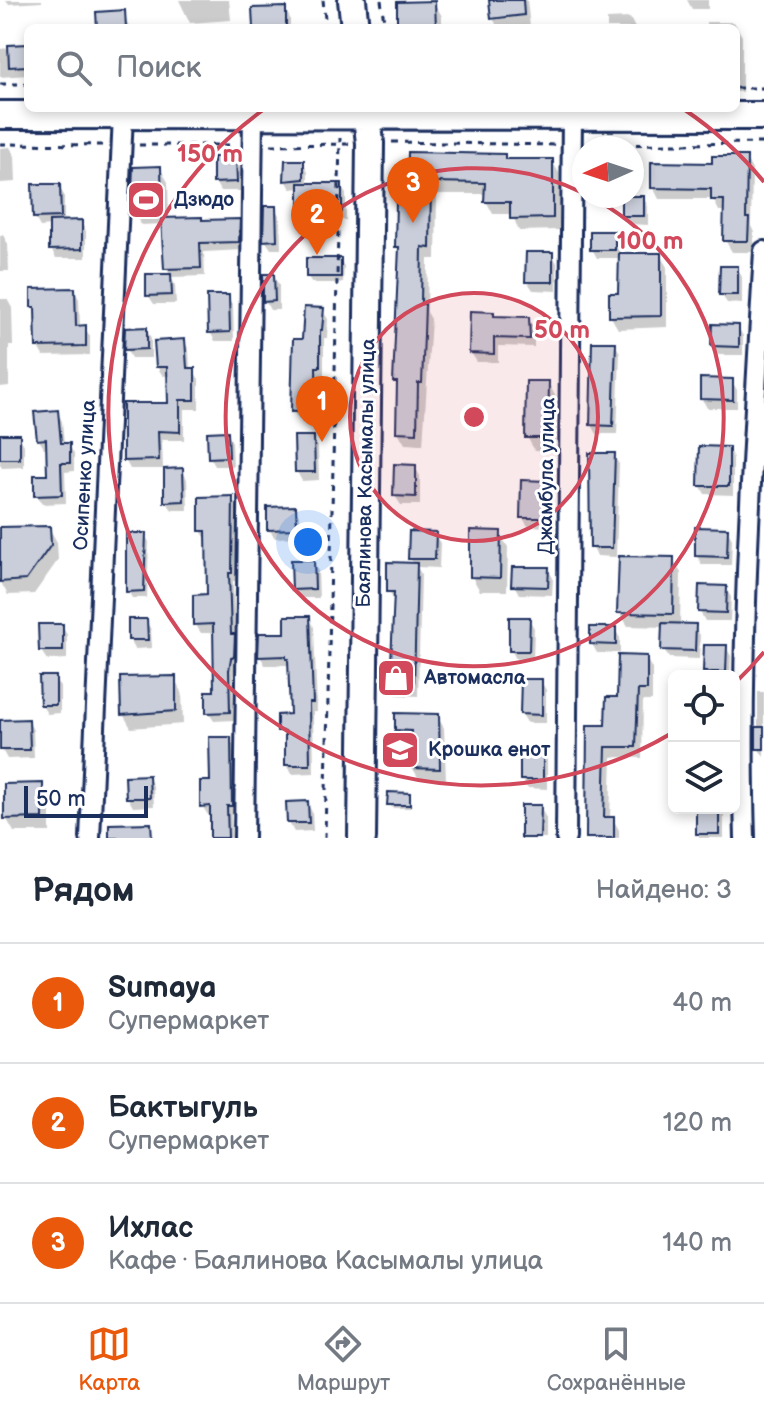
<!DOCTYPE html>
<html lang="ru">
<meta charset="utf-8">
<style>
:root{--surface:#fff;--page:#f6f6f7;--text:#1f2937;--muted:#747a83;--line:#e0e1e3;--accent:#ea580c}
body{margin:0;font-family:"Balsamiq Sans",sans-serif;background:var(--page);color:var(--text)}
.controls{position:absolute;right:24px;bottom:24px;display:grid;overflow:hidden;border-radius:12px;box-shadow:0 4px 12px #0003}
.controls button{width:72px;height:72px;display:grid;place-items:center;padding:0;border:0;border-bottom:2px solid var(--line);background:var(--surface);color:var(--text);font:40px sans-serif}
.compass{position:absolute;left:572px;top:136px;width:72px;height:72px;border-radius:50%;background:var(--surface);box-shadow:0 4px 12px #0003;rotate:267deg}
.scale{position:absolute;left:24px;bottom:20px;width:124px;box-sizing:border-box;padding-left:8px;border:4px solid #1b2f5e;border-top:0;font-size:22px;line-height:28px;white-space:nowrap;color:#1b2f5e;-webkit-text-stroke:6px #fff;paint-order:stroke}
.you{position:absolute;left:308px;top:542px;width:28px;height:28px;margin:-20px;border:6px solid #fff;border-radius:50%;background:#1a73e8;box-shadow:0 0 0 12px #1a73e833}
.badge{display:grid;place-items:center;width:52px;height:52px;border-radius:50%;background:var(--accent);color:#fff;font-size:26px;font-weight:700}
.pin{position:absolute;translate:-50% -66px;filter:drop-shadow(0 2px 4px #0008)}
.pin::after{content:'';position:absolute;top:42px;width:28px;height:24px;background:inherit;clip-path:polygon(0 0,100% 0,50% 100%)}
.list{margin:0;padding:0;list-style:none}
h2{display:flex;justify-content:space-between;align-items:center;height:104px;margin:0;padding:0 32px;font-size:34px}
h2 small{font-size:26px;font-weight:400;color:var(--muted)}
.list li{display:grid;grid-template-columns:52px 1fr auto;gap:24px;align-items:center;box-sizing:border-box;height:120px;padding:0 32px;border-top:2px solid var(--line)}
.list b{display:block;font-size:30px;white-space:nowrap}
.list p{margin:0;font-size:26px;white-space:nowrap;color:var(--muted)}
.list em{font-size:26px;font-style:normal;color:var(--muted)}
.icon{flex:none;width:44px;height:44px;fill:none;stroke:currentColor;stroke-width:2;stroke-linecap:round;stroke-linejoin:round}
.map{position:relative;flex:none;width:764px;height:838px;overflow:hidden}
.search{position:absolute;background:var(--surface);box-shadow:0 4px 12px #0003;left:24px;right:24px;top:24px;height:88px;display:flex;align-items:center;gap:20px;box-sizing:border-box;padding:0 28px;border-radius:12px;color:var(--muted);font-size:30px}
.sheet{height:464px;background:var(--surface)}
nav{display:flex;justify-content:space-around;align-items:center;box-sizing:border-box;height:112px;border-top:2px solid var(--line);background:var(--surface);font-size:22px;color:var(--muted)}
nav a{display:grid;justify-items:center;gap:4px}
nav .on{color:var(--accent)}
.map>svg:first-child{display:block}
</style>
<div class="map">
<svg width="764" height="838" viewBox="0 0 764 838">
<rect width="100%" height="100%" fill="#fff"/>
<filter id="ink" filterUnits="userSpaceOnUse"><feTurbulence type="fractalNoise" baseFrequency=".0125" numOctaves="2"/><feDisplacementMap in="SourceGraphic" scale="16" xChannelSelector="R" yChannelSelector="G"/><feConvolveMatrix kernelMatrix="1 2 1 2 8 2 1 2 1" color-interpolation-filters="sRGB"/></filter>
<g filter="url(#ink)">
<path fill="#0003" d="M6 0H42V2L9 4Z
M179 0H229L231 20 190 23Z
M491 0H527L530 27 498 28 493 18Z
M687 0H708V9H692Z
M434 3 442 16V28H399Z
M285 9 290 18V28H255Z
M124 12 129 28H99Z
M630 18 635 28H607V19Z
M706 22H734L742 36V92H736V28H706Z
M28 46V75L0 77V49Z
M10 147 15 156 16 182 0 183V148Z
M410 154 504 156 507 161H552L559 173V230L519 231 512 214H493L486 201V194H437L436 259H428L427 312 431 319 423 445 405 444 398 432 399 389 395 382 401 253 397 246 409 202Z
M746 158 752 170 751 226 754 232V252H732L725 240 726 211H719L713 199H659L653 187 714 165Z
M235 159 240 168 241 191H220L215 182Z
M303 162 308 171V185H340L346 194V220L306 221 301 212V188L291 189 286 180Z
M160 168 168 182 169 220 239 221 244 230 243 250 204 252 205 276 171 277 175 285 176 304H154L148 295 171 276 166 268 164 224 141 225 133 211Z
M58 186 64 195V222H81L86 231V258H56L51 249V226L40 227 35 218Z
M643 197 648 206V225L628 224 623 215Z
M275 208 280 217 281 249H271L265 240Z
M614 233 619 242V255H660L667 267V327L618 329 611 317 620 295 621 258H597L592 249Z
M0 235H3L8 244 9 271H0Z
M552 254 557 263V291L533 290 527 281Z
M340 260 344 267 343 283H312L308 277Z
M737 268 742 277V304L727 303 721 294Z
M273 276 279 285V310H270L265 301Z
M74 290 79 299 80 327H84L90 336V355L43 356 38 347 37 313 33 306Z
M228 297 233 306 234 341H215L210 332Z
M0 299H7L12 308 13 346H9V386L0 387Z
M322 310 328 319 327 338H324V375H320L321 419 299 420 293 411 304 341Z
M493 314 495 318 528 319 534 328V347L498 346V362H477L471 353Z
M738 327 743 336V355H718L713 346Z
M146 329 151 338V358H131L126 349Z
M184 341 189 350 190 370H193L199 379V409H184V440H162L163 469H130L125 460 170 405V375L163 376 157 367Z
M615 344 620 353 617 434H597L592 425Z
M732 381 737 390V408H707L702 399Z
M548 383 556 397 555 452 535 451 527 437Z
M57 412 62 421 64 445H69L74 454V471L65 472 66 503 42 504 36 495 49 477V448H44L39 440Z
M227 433 232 442 233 466H215L210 457Z
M0 436H19L24 445V467L2 468 0 464Z
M313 438 318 447 319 480 302 481 297 472Z
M728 448 733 458V495L705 494 700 485Z
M613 455 619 464 616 557 597 556 592 547Z
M415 467 420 476V505H401L395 496Z
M182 470 187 479 188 510H172L166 501Z
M546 483 551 492V527L528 526 522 517Z
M232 498 237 507 236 581H233L235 638 239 645 238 666H235L233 680 234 720 214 721 208 712 216 693 215 633H201L195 624 209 596 207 540 201 531Z
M295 508 300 517 301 537 275 538 269 529Z
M49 528 57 542 58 560 34 594 8 595 0 581V529Z
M727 530 732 539 731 565H702L697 556Z
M499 533 508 547 507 591H480L472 577Z
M434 534 440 543 439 568 417 567 421 574 418 696 397 695 392 686 394 600 389 591 414 565 410 558Z
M145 535 149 542 147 598H132L128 591Z
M673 559 681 573 680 625 694 626 700 635 699 659 669 658 663 649 664 627 628 626 619 612Z
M313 562 318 571 319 598H299L294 589Z
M548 569 553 578 552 595 519 594 514 585Z
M725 588 731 597 730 621H705L700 612Z
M309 618 314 627 317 712H313L314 773 292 774 287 765V739L279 730 292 716 290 665H265L260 656Z
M529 619 534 628 533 660 516 659 511 650Z
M146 621 151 630 152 648 135 649 130 640Z
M62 626 67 635V659L47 660 41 651Z
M615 629 620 638V653H597L592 644Z
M726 647 731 656 730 676H708L705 671Z
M646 658 652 669V701H643L642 758 612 757 610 819H613L619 830V838H587L607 728Z
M54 678 60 687V713L47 714 42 705Z
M174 678 182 692 183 724 131 728 123 714Z
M541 681 546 690V723H527L522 714Z
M668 690H674V724L667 714Z
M758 692H764V757L758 748Z
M437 716 444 728 446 780 419 779 412 767 413 742H404L397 730Z
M28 721 33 730 34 758 7 759 2 750Z
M230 739 235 748 236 814 231 815 232 838H212V815H208L202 806Z
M542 749 547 758V789L527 788 522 779Z
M148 777 153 786 154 806 133 807 128 798Z
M41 785 50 799V832H14L6 818Z
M409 795 411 808H392L389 804Z
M307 803 312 812 313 831 294 832 289 823Z
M540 807 546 818V838H524Z
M700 808H724V838H699Z"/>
<path fill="#caceda" stroke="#1b2f5e" stroke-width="2" d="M489 0H523L524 15 491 19Z
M435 1 436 28H397V2Z
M286 7V28H253L252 8Z
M125 10 126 28H97L96 12Z
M28 44V66L9 67 8 45Z
M408 152 505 154V159H553V218L510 219V202H484L485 183 431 182 430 248 422 247 421 304H425L424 335 422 383H418L417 433 396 432 397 382H393L399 247H395L396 200H407Z
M712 156H747L746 218H749L748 241H723L724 200H711V189L651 188V162L712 163Z
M213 157H236L237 182 213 183Z
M285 160H304V179L284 181Z
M161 166 162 211 131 212 133 167Z
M299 183H342V212L299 213Z
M32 184H60L61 217 33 218Z
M621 196H644V216H621Z
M264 206H276L277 240 263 241Z
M202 217V220L240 219 239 242 200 243 201 268 164 269 161 218Z
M82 220V249L49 250V221Z
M590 231H615V250H590Z
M526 252H553V282H525Z
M619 253H661V316L609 317V293H618Z
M306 258H341V277H306Z
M720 266H738V295H719Z
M146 274H171L172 295 146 296Z
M263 274H274L275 301 263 302Z
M75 288 76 326 86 325V346L36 347 35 307H31V289Z
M207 295H229L230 332 208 333Z
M304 307 324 308 322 330H320V367H316L317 411 291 412 293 339H302Z
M470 311 494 312V316L529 317 530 339 494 338V354L469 353Z
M712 324 739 325V347L711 346Z
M147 327V349L124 350 125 328Z
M185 339 187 368H195V400H180V432L158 431 159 460 123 461V403H168L167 367H156L154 341Z
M592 342H616L613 426 590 425Z
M700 378 733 379V400L700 399Z
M526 381H549L548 438H525Z
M58 410 61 443H70V463H61L62 495 34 496V475H47L46 439 37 440 34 412Z
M228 431 229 457 208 458 207 432Z
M0 434H20V459H0Z
M294 436H314L315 472H295Z
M699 446 729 447V486H698Z
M589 453H615L612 548H590Z
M394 464 416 465V497L393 496Z
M183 468 184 501 164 502V469Z
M521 480 547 481V518H520Z
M233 496 232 573H229L231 634H235L234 657 231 658 229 670 230 712 206 713V691H214L213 624 193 625V595L207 594 206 531H199V497Z
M296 506 297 529 267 530V507Z
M50 526 51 545 26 580 0 582V527Z
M695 527 728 528 727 557 695 556Z
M470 530 501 531 500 578 470 577Z
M409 531 436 532 435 559H408Z
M126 533H146L144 591 126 592Z
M619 556 674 557 673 614 617 613Z
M291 560H314L315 589 292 590Z
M387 562 417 563 414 687H390L394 592H387Z
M512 567H549L548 587 511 586Z
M699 585 727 586 726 613 698 612Z
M285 616H310L313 703H309L310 765H285V731H277V715L290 714 288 659H286V656L258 657 259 633H285Z
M509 617H530L529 651H509Z
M128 619H147L148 640H128Z
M662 623 696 624 695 651 661 650Z
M38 624H63V651H39Z
M590 627H616V645L590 644Z
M704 645H727L726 672H703Z
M618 655 647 656V690H638L636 747H606L604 817H614V838H586L587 725H605L606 697H617Z
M39 676H56V705H40Z
M176 676V711L121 715 120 677Z
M521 679H542V715L520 714Z
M395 713 439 714 440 769 410 768 411 731 395 730Z
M29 719 30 750H0V720Z
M756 727H764V749H756Z
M209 737H231L232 806H227L228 838H210V806L200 807V781H210Z
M520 747H543V780H520Z
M149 775 150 798H126L125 776Z
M43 783V818L4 819V784Z
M388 792 410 793V805H387Z
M308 801 309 823H287L286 802Z
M521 805H541L540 838H521Z
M696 811H719V834H696Z
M151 823 152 838H109V824Z"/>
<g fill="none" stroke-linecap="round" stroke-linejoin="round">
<defs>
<path id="street" d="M90 838 123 115
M244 838 253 114
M566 838 572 114
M745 838C739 642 753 446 764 251"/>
<path id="secondary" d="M352 0 355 28
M0 115 764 116
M362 838 370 143 366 108"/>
</defs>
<use href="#street" stroke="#1b2f5e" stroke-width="24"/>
<use href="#secondary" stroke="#1b2f5e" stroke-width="32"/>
<path stroke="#1b2f5e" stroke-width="3" stroke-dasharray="6 6" stroke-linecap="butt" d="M323 0 326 28
M381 0 385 28
M0 84H28
M736 88H764
M392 142 556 145
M0 144 103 145
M139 145H235
M271 145 351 144
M588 145 764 143
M325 838 340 138"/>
<use href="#street" stroke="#fff" stroke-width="18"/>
<use href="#secondary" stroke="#fff" stroke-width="26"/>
</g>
</g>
<circle cx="474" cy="417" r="124" fill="#d1495b" fill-opacity=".12"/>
<g fill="none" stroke="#d1495b" stroke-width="4">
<circle cx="474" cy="417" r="124"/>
<path d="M589 196A249 249 0 1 1 583 193"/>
<path d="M764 652A373 373 0 0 1 735 683M672 733A373 373 0 0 1 263 110M685 110A373 373 0 0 1 764 182"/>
</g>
<defs>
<symbol id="stadium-square" viewBox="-11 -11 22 22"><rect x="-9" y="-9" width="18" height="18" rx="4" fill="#d1495b" stroke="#fff"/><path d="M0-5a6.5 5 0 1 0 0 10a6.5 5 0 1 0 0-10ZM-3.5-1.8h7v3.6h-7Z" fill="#fff"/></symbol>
<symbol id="shop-square" viewBox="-11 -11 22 22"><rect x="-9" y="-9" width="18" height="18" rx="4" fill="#d1495b" stroke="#fff"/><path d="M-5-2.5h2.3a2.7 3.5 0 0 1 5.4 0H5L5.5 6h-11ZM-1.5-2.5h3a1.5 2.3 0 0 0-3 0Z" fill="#fff"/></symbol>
<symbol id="school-square" viewBox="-11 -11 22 22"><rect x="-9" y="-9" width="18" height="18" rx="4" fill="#d1495b" stroke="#fff"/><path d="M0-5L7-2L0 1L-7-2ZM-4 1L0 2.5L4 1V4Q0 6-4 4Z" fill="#fff"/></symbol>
</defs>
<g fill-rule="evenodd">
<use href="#stadium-square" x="124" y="178" width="44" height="44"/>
<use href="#shop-square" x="374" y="656" width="44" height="44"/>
<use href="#school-square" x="378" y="728" width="44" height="44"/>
</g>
<g text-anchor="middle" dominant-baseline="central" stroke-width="6" stroke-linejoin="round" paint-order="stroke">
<g font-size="20" font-weight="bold" fill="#1b2f5e" stroke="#fff" text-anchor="start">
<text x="174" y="200">Дзюдо</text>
<text x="424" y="678">Автомасла</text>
<text x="428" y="750">Крошка енот</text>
</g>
<g font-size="20" fill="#1b2f5e" stroke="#fff">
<text transform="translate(366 473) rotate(-89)">Баялинова Касымалы улица</text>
<text transform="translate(85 475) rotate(-87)">Осипенко улица</text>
<text transform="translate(547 476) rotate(-89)">Джамбула улица</text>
</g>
</g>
<circle cx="474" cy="417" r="12" fill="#d1495b" stroke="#fff" stroke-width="4"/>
<g font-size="24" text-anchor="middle" font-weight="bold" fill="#d1495b" stroke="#fff" stroke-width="6" stroke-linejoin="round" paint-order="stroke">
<text x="210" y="162">150 m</text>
<text x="650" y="249">100 m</text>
<text x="562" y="338">50 m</text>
</g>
</svg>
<div class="controls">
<button><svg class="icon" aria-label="locate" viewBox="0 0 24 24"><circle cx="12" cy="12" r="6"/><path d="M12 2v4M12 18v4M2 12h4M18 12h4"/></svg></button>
<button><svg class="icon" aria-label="layers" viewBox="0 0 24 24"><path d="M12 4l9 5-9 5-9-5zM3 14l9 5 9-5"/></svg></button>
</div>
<svg class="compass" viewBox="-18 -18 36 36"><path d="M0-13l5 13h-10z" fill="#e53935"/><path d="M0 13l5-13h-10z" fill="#747a83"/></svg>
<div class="scale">50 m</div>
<div class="you"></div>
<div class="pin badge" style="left:322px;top:442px">1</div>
<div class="pin badge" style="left:317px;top:255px">2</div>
<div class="pin badge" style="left:413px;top:223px">3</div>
<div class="search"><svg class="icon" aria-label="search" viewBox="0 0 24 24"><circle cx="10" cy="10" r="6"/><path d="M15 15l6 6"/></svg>Поиск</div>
</div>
<section class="sheet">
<h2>Рядом<small>Найдено: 3</small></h2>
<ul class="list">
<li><span class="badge">1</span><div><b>Sumaya</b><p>Супермаркет</p></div><em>40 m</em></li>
<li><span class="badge">2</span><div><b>Бактыгуль</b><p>Супермаркет</p></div><em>120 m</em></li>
<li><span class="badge">3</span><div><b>Ихлас</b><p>Кафе · Баялинова Касымалы улица</p></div><em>140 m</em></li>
</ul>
</section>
<nav>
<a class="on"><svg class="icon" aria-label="map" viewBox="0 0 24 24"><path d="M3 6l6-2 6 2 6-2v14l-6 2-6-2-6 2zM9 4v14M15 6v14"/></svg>Карта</a>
<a><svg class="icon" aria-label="directions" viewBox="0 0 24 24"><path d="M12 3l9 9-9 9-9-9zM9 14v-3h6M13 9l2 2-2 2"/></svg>Маршрут</a>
<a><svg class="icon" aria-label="saved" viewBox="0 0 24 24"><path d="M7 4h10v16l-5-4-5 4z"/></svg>Сохранённые</a>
</nav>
